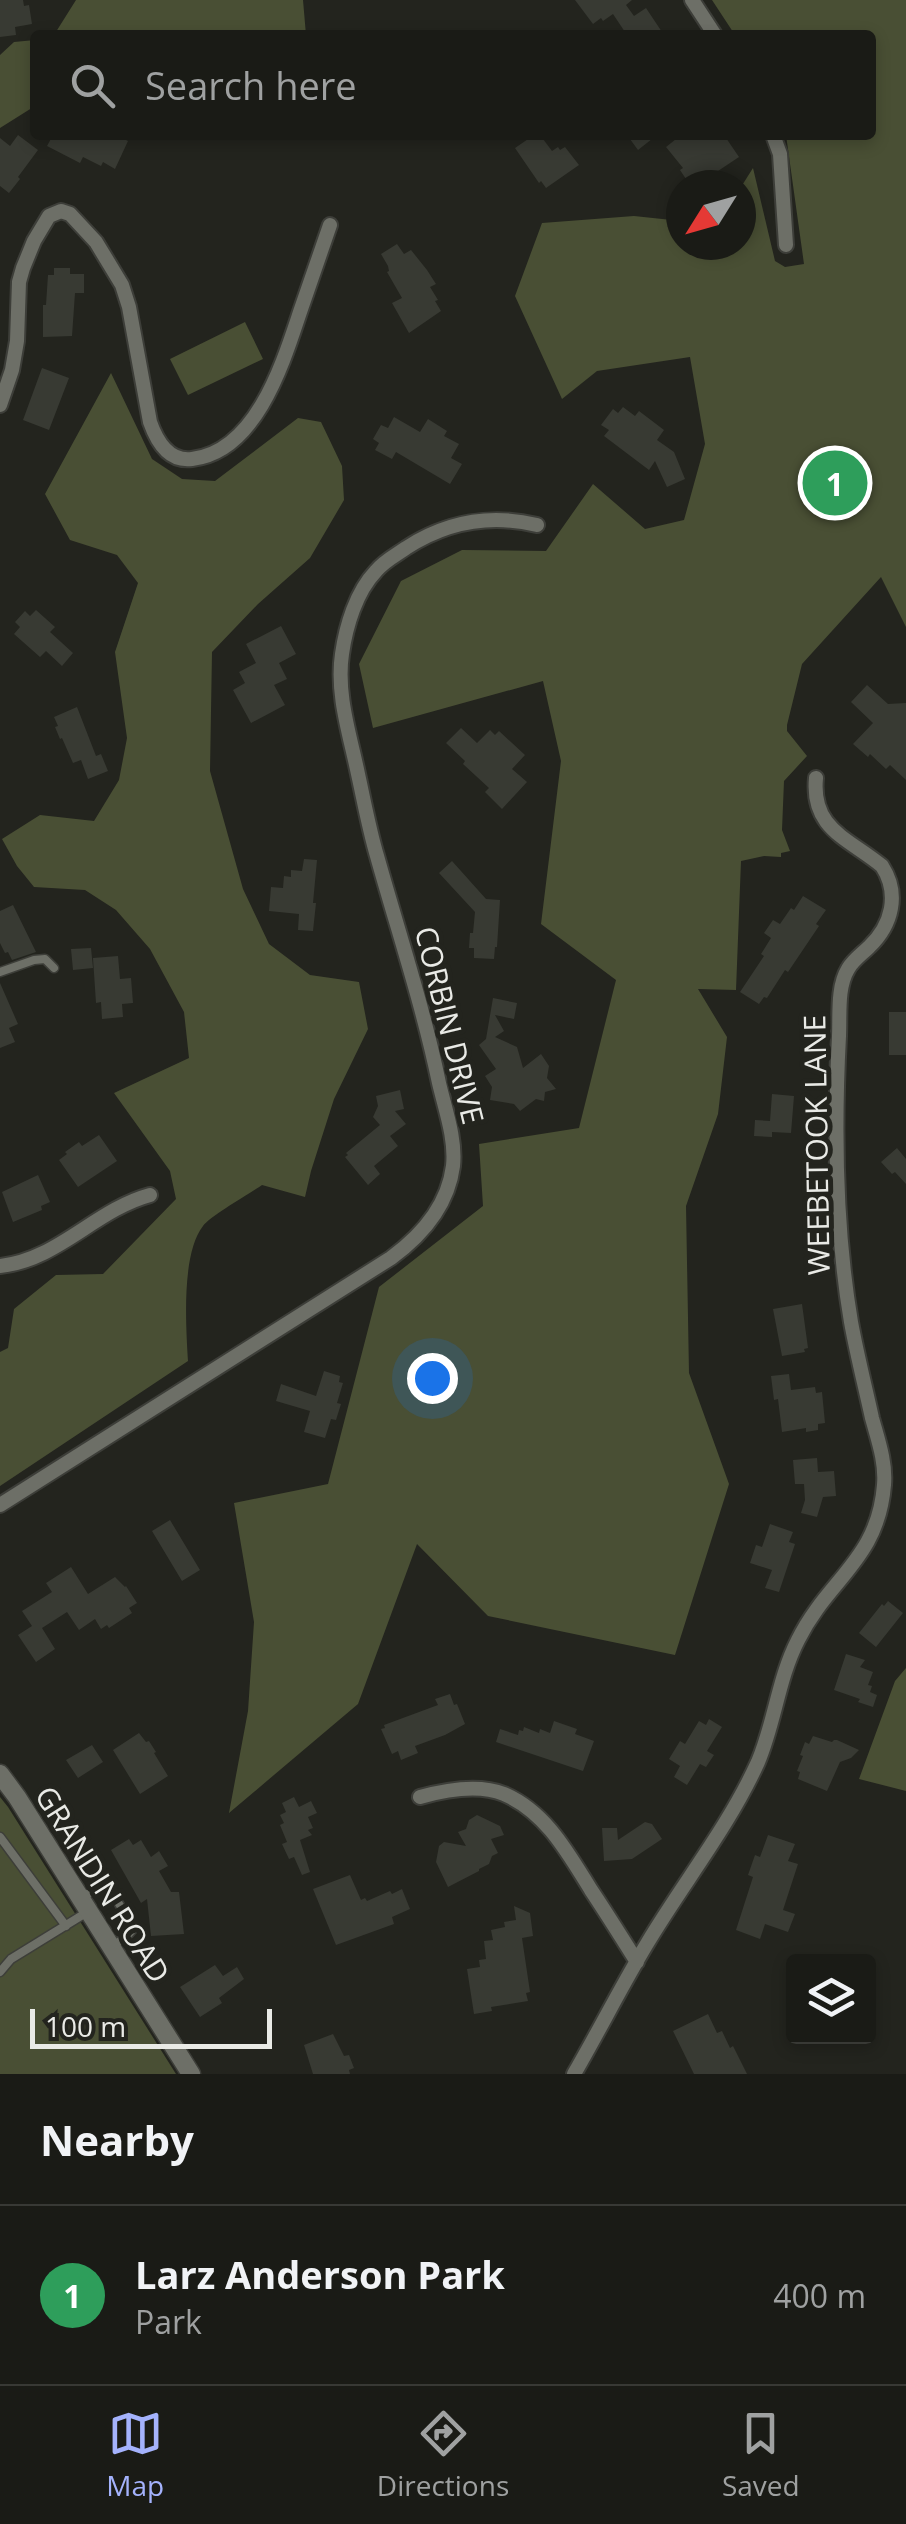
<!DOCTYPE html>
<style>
:root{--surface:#1a1b16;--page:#272823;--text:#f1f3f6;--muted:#9fa1a1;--line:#383935;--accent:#a4b2fc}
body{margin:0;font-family:"Open Sans",sans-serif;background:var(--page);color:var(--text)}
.controls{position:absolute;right:30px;bottom:30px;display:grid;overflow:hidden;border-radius:10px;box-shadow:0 5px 15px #0003}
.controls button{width:90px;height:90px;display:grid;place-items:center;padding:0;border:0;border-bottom:2px solid var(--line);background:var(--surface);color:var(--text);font:50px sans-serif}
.compass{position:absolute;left:666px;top:170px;width:90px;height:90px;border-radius:50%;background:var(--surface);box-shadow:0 5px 15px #0003;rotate:233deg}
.scale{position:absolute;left:30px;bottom:25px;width:242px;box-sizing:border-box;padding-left:10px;border:5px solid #e9eae6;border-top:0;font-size:28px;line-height:35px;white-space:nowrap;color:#e9eae6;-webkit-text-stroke:8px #23241e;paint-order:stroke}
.you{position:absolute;left:432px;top:1378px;width:35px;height:35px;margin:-25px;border:8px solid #fff;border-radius:50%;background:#1a73e8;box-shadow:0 0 0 15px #1a73e833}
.badge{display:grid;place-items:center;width:65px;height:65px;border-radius:50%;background:var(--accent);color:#fff;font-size:32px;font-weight:700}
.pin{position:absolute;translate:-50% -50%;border:5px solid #fff;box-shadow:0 2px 10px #0006}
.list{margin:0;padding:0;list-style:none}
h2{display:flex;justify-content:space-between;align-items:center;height:130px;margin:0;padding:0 40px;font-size:42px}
h2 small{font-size:32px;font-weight:400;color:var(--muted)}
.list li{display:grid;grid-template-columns:65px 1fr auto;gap:30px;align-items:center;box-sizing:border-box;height:180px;padding:0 40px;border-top:2px solid var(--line)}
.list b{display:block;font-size:38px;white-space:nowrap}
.list p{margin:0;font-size:32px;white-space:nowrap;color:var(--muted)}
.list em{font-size:32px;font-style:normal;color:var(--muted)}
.icon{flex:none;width:55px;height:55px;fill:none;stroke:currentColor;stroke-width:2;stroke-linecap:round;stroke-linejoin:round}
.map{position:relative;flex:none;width:906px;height:2074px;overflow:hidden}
.search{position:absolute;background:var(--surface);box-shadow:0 5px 15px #0003;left:30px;right:30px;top:30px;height:110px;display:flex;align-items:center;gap:25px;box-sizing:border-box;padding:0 35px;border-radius:10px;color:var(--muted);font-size:38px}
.sheet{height:310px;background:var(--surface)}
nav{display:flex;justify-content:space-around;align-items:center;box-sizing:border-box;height:140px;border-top:2px solid var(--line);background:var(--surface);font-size:28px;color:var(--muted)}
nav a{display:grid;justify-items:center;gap:5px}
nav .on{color:var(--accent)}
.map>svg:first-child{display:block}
</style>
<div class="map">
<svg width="906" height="2074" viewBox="0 0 906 2074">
<rect width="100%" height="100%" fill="#23241e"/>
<path fill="#494f34" d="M76 0H303L306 35H54Z
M712 0H906V627L881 577 802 664 787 725V731L807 756 784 781 782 830 790 851 781 853V857L764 856 741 861 736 990 698 989 727 1037 718 1114 686 1206 689 1373 729 1484 675 1655 488 1616 417 1544 358 1704 229 1813 248 1711 254 1622 234 1503 328 1484 379 1287 483 1206 479 1144 579 1128 616 980 541 924 561 761 543 681 373 728 359 664 401 581 462 550 546 551 593 484 645 529 684 520 705 444 690 357 597 371 562 399 515 296 542 223 634 216 681 221V245H741V187L753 168 775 261 785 267 804 264 786 135H871V35H735Z
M35 40V106L0 128V55L14 42Z
M245 322 263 359 188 395 170 359Z
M111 373 152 459 182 479 215 481 298 418 321 422 342 466 344 500 310 558 258 604 212 652 210 771 243 889 269 944 310 975 359 982 368 1029 334 1099 311 1171 305 1197 262 1185C249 1194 210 1216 203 1226 181 1254 186 1327 188 1361L0 1486V1352L8 1348 14 1309 56 1275 103 1274 176 1199 170 1171 114 1093 189 1058 184 1012 150 949 116 910 85 890 34 887 17 866 2 839 40 815 94 821 119 780 127 738 115 652 138 583 117 555 70 540 45 494Z
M906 1668V1791L859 1779 895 1681Z
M0 1797 8 1807 176 2074H0Z"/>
<path fill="#383a33" d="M0 0H23L24 6 29 5 32 24 15 27 16 35 0 37Z
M575 0H632L626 5 634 16 646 8 664 35H627L613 14 603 21 601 18 593 24Z
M18 135 38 150 18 177 20 179 9 193 0 186V138L10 146Z
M53 135H116L128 141 115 169 103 162 101 166 83 157 80 163 47 146Z
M534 135H540L552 151 558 147 560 150 565 147 579 165 546 188 541 181 539 183 515 148Z
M627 135H657L638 150Z
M681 135H724L739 157 697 185H690L680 170 683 168 666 147Z
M397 244 404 254 411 250 427 270 436 284 430 287 438 300 435 301 441 311 409 333 392 303 402 298 387 272 389 271 388 266 381 254Z
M54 268H70V274H84V293H75L72 336 43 337V305H46L48 275H54Z
M42 368 69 378 49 430 23 420Z
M623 407 635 416 639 411 664 430 657 440 674 452 685 479 667 487 655 461 649 470 604 436 609 430 601 425 613 409 618 413Z
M394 417 420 432 428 419 447 431 444 436 459 444 451 458 462 464 450 484 396 452 392 459 375 450 379 443 373 439 381 425 388 428Z
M36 610 55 627 50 632 73 653 62 666 46 651 40 657 14 634 20 627 15 622 25 611 30 616Z
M281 626 296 654 279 663 287 679 274 685 285 705 251 723 233 690 245 683 239 672 256 663 246 644Z
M867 685 888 704 906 703V780L890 765 886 769 870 754 868 757 853 744 873 723 851 702Z
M77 707 96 756 101 754 108 771 88 779 81 760 73 763 62 738 60 739 55 727 58 726 54 717Z
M461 728 477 743 490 730 495 735 499 731 525 755 512 769 527 782 502 809 485 792 489 788 463 764 465 761 446 743Z
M304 859 317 860 313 903H316L313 931 298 930 299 914 269 911 271 887 283 888 284 876 291 877V870L302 871Z
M452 861 486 899 500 900 497 947H495L494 959 474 958V948H469L470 933H473L475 912 439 873Z
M803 896 826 910 816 924 819 926 788 972 785 970 767 998 764 997 759 1004 740 992 764 956 761 954 771 938 764 933 773 920 780 924 791 908 794 910Z
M13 905 36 952 12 960 8 952 5 953 0 943V911Z
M91 948 93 968 73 970 71 949Z
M118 956 120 979 131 978 133 1003 122 1004 123 1017 102 1019 101 1002 96 1003 93 958Z
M0 983 18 1024 9 1028 15 1042 0 1048Z
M493 998 517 1003 514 1019 495 1015 504 1031 495 1037 517 1047 523 1068 541 1054 549 1066 547 1078 556 1089 545 1092 544 1101 536 1099 520 1111 514 1104 490 1100 492 1087 485 1076 496 1069 479 1045 486 1039Z
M889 1012H906V1055H889Z
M400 1090 404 1109 395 1111 406 1124 390 1136 398 1146 374 1166 380 1174 368 1185 345 1157 348 1155 346 1153 380 1125 373 1117 378 1106 376 1096Z
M772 1094 794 1096 791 1133 772 1132V1137L754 1136 755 1120 770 1121Z
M99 1135 117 1161 78 1187 59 1160 67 1154 65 1152 79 1142 82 1146Z
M897 1148 906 1159V1184L895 1172 892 1174 881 1162Z
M38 1175 50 1202 41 1206 42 1210 13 1222 2 1192Z
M802 1304 808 1348 804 1349 805 1352 782 1356 773 1309Z
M324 1371 340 1376 339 1382 343 1383 337 1403 341 1404 336 1420 331 1419 325 1438 304 1432 310 1411 276 1401 281 1384 316 1396Z
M789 1374 791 1390 815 1387 816 1393 822 1392 825 1423 818 1424V1430L806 1432V1428L782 1432 778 1399 774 1400 771 1376Z
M817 1458 818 1472 834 1471 836 1496 823 1497 817 1517 801 1513 805 1500 804 1484H795L793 1460Z
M170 1520 200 1570 182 1581 152 1531Z
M770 1524 793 1532 789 1542 795 1544 779 1592 765 1588 772 1570 750 1563 756 1545 762 1547Z
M71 1567 88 1594 115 1577 125 1587 126 1586 137 1603 129 1608 132 1613 109 1628 107 1625 101 1629 95 1619 79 1630 67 1612 42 1628 55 1649 36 1662 18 1635 32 1626 22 1611 52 1592 46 1583Z
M888 1601 903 1613 876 1647 859 1633 882 1604 884 1606Z
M846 1654 865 1660 860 1667 873 1672 868 1685 872 1686 870 1692 877 1695 873 1707 858 1702 860 1699 834 1690Z
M450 1694 454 1705 457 1704 465 1724 445 1735 415 1746 418 1753 401 1760 398 1751 392 1754 381 1729 385 1728 384 1725 438 1705 435 1699Z
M709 1719 722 1727 707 1751 714 1755 706 1767 700 1764 687 1785 674 1777 680 1766 669 1759 680 1741 685 1744 699 1721 706 1725Z
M554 1721 577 1729 575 1734 594 1741 583 1771 496 1742 500 1729 518 1735 519 1730 523 1731 524 1727 539 1733 540 1729 550 1733Z
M139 1733 146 1742 149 1741 156 1752 154 1753 168 1776 140 1794 113 1750Z
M813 1736 832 1742 834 1740H837L859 1750 851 1758 840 1762 827 1791 798 1779 800 1772 797 1771 803 1756 800 1755 805 1742 809 1744Z
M92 1745 103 1762 78 1778 66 1760Z
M294 1797 299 1807 311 1801 317 1813 308 1817 313 1828 308 1830 312 1835 300 1840 310 1872 302 1875 294 1857 289 1859 282 1844 287 1842 280 1825 284 1823 280 1815 286 1812 282 1803Z
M477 1815 500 1826 504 1835 491 1839 498 1853 492 1856 489 1864 479 1869V1871L448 1887 436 1862 439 1846 444 1842 466 1846 458 1832 466 1829 469 1820Z
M645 1822 652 1824 662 1839 632 1859 604 1861 602 1828H617L618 1840Z
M768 1835 795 1844 788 1861 798 1864 783 1910 795 1914 788 1932 765 1924 760 1939 736 1930 753 1877 748 1875 755 1855 760 1857Z
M129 1839 133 1845 141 1840 151 1857 159 1851 168 1866 159 1871 171 1892H179L184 1934 151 1936 147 1899 141 1903 111 1850Z
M350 1875 361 1900 365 1898 367 1901 390 1891 392 1894 402 1889 410 1909 392 1917 394 1924 336 1945 313 1889Z
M514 1906 530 1913 533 1936 522 1938 530 1992 526 1993 528 2001 491 2007 492 2011 474 2014 467 1969 480 1967 479 1960 486 1959 484 1941 493 1940 491 1930 505 1927 504 1922 516 1920Z
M215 1965 223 1976 237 1967 244 1979 219 1998 222 2003 200 2017 180 1987Z
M708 2014 717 2033 722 2031 730 2048 733 2046 747 2074H694L673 2031Z
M333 2034 344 2056 349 2055 354 2068 349 2070 350 2074H313L304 2045Z"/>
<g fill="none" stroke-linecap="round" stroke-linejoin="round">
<defs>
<path id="service" d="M0 972 34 960 45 959 54 968
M0 1837 66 1926
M81 1896 102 1889 111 1891 134 1928 126 1937 111 1947
M0 1972 11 1959 89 1911"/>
<path id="minor" d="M692 0 715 35
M773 135 780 154 786 245
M0 405 12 370 17 341 19 282 23 268 34 241 49 216 61 211 70 214 96 242 122 285 129 307 150 422C157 442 169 462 192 459 256 452 283 363 300 312 310 283 320 254 330 225
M0 1266C58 1260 95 1210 150 1195
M0 1505 391 1258C421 1236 448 1205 453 1166 456 1139 445 1109 439 1083 423 1006 398 931 377 856 369 829 364 801 358 774 350 735 336 694 342 654 346 626 356 592 376 571 384 561 396 555 406 548 446 522 491 514 537 525
M420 1797C445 1790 479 1784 504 1794 546 1812 568 1853 591 1890 607 1914 622 1938 637 1962
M574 2074C599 2031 622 1985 648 1942 684 1882 729 1826 758 1762 775 1722 778 1679 798 1640 828 1579 878 1560 884 1485 886 1462 878 1440 872 1418 865 1386 857 1355 851 1322 835 1228 834 1131 839 1036 840 1015 837 987 848 969 853 960 862 954 869 947 892 925 900 894 882 866 848 838 811 829 816 778"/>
<path id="tertiary" d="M0 1774 17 1797 191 2074"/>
</defs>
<use href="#service" stroke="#3d3e39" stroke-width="11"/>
<use href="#minor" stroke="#3d3e39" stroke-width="18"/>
<use href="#tertiary" stroke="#3d3e39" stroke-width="21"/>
<use href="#service" stroke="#6d6f67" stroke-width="8"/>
<use href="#minor" stroke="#6d6f67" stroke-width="14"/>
<use href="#tertiary" stroke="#6d6f67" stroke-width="18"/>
</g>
<g text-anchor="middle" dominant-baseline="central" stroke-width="10" stroke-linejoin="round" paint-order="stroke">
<g font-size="30" fill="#e9eae6" stroke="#23241e">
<text transform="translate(450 1025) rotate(76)">CORBIN DRIVE</text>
<text transform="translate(816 1145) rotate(-91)">WEEBETOOK LANE</text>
<text transform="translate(103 1884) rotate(58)">GRANDIN ROAD</text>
</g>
</g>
</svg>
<div class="controls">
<button><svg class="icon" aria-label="layers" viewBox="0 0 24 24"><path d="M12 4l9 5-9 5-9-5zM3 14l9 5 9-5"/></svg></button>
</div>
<svg class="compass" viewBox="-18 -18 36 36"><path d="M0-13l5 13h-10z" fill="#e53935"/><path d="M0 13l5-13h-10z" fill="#9fa1a1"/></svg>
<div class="scale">100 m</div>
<div class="you"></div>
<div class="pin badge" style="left:835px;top:483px;background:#2e9e5b">1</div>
<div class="search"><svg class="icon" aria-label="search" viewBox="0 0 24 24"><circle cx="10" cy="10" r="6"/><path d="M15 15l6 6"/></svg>Search here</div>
</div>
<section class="sheet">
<h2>Nearby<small></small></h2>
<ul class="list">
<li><span class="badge" style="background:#2e9e5b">1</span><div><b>Larz Anderson Park</b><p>Park</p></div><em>400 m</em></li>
</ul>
</section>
<nav>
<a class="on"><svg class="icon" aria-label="map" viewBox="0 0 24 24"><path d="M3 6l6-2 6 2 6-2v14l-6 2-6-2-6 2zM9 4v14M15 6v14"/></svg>Map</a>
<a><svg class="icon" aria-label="directions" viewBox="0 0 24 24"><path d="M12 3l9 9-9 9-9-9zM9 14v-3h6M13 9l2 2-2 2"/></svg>Directions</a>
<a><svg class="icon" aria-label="saved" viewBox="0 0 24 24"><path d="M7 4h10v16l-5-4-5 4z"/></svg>Saved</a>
</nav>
